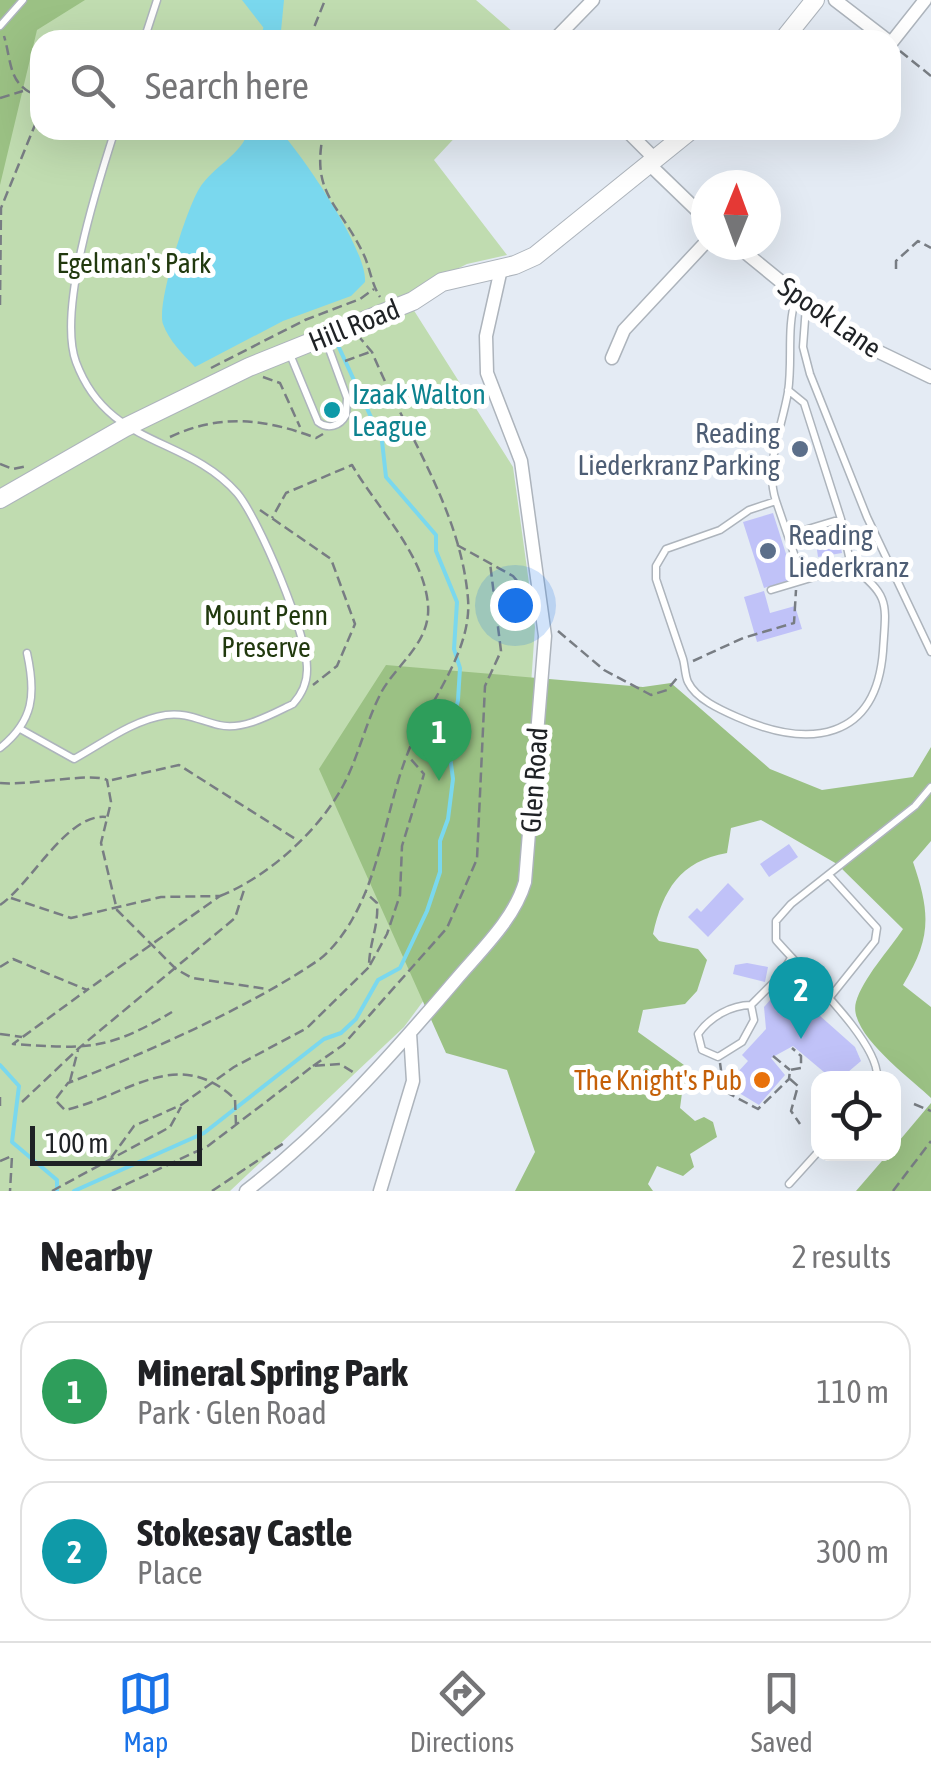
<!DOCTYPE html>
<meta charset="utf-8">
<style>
:root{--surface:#fff;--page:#f2f2f2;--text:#202124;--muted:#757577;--line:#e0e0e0;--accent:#1a73e8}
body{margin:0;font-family:"Asap Condensed",sans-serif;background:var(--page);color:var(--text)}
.controls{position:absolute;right:30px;bottom:30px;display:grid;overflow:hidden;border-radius:20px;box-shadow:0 10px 40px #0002}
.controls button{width:90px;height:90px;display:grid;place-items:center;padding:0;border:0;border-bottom:2px solid var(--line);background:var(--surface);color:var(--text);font:50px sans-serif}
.compass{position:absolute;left:691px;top:170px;width:90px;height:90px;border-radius:50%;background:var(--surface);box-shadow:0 10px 40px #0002;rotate:1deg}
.scale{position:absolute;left:30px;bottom:25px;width:172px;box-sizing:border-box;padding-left:10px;border:5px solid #1f2225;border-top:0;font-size:28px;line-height:35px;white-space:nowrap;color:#1f2225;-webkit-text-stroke:8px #fff;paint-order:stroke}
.you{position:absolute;left:515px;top:605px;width:35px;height:35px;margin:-25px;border:8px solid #fff;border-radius:50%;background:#1a73e8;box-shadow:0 0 0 15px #1a73e833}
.badge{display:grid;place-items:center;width:65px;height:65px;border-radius:50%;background:var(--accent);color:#fff;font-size:32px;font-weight:700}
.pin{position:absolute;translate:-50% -82px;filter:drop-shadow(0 2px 5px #0008)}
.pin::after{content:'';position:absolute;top:52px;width:35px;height:30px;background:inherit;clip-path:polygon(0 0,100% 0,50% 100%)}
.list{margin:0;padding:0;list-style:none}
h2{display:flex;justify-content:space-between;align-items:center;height:130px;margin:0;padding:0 40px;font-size:42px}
h2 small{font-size:32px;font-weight:400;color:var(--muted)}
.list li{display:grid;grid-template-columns:65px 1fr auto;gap:30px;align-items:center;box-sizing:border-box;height:140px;margin:0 20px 20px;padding:0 20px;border:2px solid var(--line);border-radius:30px}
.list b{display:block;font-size:38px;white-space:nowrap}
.list p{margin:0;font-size:32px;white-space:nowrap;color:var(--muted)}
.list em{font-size:32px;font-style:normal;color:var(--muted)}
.icon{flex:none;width:55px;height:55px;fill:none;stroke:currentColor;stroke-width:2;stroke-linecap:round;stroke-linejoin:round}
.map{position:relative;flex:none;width:931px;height:1191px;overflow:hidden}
.search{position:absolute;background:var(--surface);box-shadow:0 10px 40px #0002;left:30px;right:30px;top:30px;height:110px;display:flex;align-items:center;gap:25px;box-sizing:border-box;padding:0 35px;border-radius:30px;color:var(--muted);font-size:38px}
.sheet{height:450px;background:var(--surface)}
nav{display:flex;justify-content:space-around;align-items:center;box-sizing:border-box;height:140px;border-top:2px solid var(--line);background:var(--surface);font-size:28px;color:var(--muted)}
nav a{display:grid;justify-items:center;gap:5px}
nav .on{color:var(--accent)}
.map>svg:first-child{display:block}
</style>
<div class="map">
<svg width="931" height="1191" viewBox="0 0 931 1191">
<rect width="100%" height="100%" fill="#e4ebf4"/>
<path fill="#c0dcb0" d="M0 0H476L522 40H40V130H462L434 160 507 255 467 264 409 293 413 309 513 467 535 627 518 873 404 1027 230 1191H0Z"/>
<path fill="#9bc184" d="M0 0H85L37 30 0 185Z
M386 665 643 687 671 683 770 769 822 790 913 777 931 747V841L913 862C931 914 931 939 903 985L931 1007V1098C912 1079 847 1033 856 1002 863 978 889 950 903 929L837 864 761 820 731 828 727 853C680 861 663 890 653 934L659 941 698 949 707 960 697 991 685 1004 643 1010 638 1032 684 1065 690 1080 682 1093 680 1108 695 1121 704 1117 713 1122 717 1137 690 1154 694 1167 683 1176 657 1166 648 1184 653 1191H515L535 1152 507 1070 446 1053 319 769Z
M931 1103V1191H856L888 1154H894V1147Z"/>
<path fill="#7ad8ee" d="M242 0H284L281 31 270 36Z
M249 130H279C302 154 368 251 365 282L351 296 283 321 195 367C183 354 169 341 163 324 156 304 187 208 199 189 213 166 241 156 249 130Z"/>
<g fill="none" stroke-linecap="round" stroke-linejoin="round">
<path stroke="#7ad8ee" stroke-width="4" d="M263 40 265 29
M0 1065 19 1086 12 1142 57 1180V1191
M74 1191 204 1133 324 1039 341 1033 356 1019 378 980 400 968 427 911 440 872V841L448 819 453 779 448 741 458 700 460 668 454 649 457 602 436 551V535L386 477 382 441 336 341"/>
</g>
<path fill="#c0c2f8" d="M773 513 794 579 764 588 743 522Z
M839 539 842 553 818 557 816 543Z
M764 591 770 613 795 606 802 629 757 642 744 597Z
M789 844 798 857 769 877 760 864Z
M728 883 744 899 708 937 688 917 697 908 701 912Z
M747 963 768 967 765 982 733 974 735 965Z
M785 983 821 1009 819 1015 855 1047 861 1061 841 1078H831L793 1046 771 1058 785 1075 759 1105 726 1085 748 1061 742 1055 766 1029 764 1007Z"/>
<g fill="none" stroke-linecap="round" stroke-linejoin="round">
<defs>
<path id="service" d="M0 26 23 0
M144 40 157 0
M806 306 803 347 810 374 867 517 931 652
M289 352 318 422C328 430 340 426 346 415L347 398 325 338
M788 390 804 403 841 519 788 535
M776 501 803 580
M841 519 851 566
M771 590 851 566C891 597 886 603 883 651 876 741 809 749 737 717 721 710 696 699 688 682 685 676 685 666 683 659 674 632 665 606 656 579V566L666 549 720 530 749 510 776 501C764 465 782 428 788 392 793 359 786 329 796 297
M22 730 74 759C103 743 133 720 166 715 186 712 201 721 219 725 243 731 272 714 293 704 302 694 307 684 307 670 308 636 259 519 237 493 186 435 108 448 76 362 57 310 98 183 115 130
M0 748C34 721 36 694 27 653
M829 875 877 928 875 941 831 996
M751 1005 754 1020 742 1042 718 1057 702 1050 698 1034C710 1017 731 1005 751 1005L780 976 791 958
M877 1078C880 1042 801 970 776 940V921L791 904 915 806 931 787
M789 1184 818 1152"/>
<path id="minor" d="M835 0 887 40
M554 40 593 0
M891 43 925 0
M626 130 656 160
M650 165 706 219
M736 245 850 338 931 377
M612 358 624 330 706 242
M246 1191C324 1131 390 1057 454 982 479 952 514 920 525 882L545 636 521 461 487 373 486 336 501 269
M380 1191 413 1081 410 1033"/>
<path id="tertiary" d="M783 40 815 0
M0 499 124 428 249 367 413 301 442 282 515 265 535 256 691 130"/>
</defs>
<use href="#service" stroke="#adb4bc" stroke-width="9"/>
<use href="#minor" stroke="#adb4bc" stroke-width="15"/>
<use href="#tertiary" stroke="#adb4bc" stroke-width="20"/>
<path stroke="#787d83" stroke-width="2.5" stroke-dasharray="10 5" stroke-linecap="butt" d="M309 40 325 0
M900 51 931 76
M0 98 23 91
M324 130C310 194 337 200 363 253 370 267 371 283 380 297
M896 269V261L918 241 931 248
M0 305 1 208 39 115 38 96C8 85 12 63 4 36
M345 361 370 352
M211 368 305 320 360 299 374 289
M263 377 280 383 300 427
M170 437C221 413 266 419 316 438L323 434
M0 464 13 469 27 466
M260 510 331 559 355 624 337 666 313 685
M457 545 513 576 528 594
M558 631 604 670 651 695 667 690 677 678
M693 661 743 638 794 623 796 590
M112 780 179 765 297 840
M0 783C28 786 92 772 107 780L111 802 101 843 117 910 176 969 192 978 267 989
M220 896C268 877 320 830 344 784 359 755 366 721 382 691 398 663 431 642 428 605 424 554 377 508 352 465L286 493 272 518
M11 898 71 918 161 897 220 896 87 990
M0 905C32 883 67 813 106 817
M370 965 387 934 400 895 402 846 424 774 408 756
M0 967 13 959 87 990 13 1044C87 1049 107 1051 172 1012
M0 1034 22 1037
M773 1056 790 1070
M720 1063 724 1091 758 1109 789 1079 790 1070 801 1068V1056L792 1048
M313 1066 343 1045 447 928 477 859 485 686 501 651 490 563
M790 1079 798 1086 791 1111 800 1124
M70 1081 78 1050
M0 1097V1106
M22 1102 79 1048 235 918 245 887
M914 1104 931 1111
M236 1125 235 1099C177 1044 126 1097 65 1110L55 1100 68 1083C144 1054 254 1005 320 959 332 950 346 931 353 918 383 865 387 801 411 745 431 699 472 651 468 599 461 510 405 432 372 352L360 338
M111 1158 134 1126 181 1105 234 1067 307 1028 369 967C369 943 379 926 377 903L365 892
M0 1161 12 1156 10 1191
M52 1191 170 1127 181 1107
M112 1191 208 1146 313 1066 340 1064 356 1074
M212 1191 284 1143
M893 1191 931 1141"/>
<use href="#service" stroke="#fff" stroke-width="6"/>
<use href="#minor" stroke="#fff" stroke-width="12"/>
<use href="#tertiary" stroke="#fff" stroke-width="18"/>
</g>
<circle fill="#0f9aa8" stroke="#fff" stroke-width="4" cx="332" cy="410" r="10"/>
<g fill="#5c6f8a" stroke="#fff" stroke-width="4">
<circle cx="800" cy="449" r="10"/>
<circle cx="768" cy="551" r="10"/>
</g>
<circle fill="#e8710a" stroke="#fff" stroke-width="4" cx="762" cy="1080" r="10"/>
<g text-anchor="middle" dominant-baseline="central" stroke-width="10" stroke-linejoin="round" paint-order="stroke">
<g font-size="28" fill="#21390e" stroke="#fff">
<text x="134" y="263">Egelman's Park</text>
<text x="266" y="615">Mount Penn<tspan x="266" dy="32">Preserve</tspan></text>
</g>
<g font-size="28" fill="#1f2225" stroke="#fff">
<text transform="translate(830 317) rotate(35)">Spook Lane</text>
<text transform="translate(354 325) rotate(-22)">Hill Road</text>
<text transform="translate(534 780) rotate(-86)">Glen Road</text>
</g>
<g font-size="28" fill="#0d838f" stroke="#fff" text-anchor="start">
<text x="352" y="394">Izaak Walton<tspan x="352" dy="32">League</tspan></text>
</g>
<g font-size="28" fill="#4e5e75" stroke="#fff" text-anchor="end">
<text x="780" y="433">Reading<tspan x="780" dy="32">Liederkranz Parking</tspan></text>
<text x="788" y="535" text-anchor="start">Reading<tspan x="788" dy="32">Liederkranz</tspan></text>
</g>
<g font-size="28" fill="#c56008" stroke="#fff" text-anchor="end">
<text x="742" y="1080">The Knight's Pub</text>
</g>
</g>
</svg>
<div class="controls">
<button><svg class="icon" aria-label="locate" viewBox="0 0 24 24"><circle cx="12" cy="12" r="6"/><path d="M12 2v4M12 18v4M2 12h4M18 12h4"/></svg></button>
</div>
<svg class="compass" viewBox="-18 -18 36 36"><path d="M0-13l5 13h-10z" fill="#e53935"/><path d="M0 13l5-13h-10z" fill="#757577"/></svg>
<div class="scale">100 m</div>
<div class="you"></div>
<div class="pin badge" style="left:439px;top:781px;background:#2e9e5b">1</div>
<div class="pin badge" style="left:801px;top:1039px;background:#0f9aa8">2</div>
<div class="search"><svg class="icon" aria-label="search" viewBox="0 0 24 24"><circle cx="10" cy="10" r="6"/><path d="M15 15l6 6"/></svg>Search here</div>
</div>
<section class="sheet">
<h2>Nearby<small>2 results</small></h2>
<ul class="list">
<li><span class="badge" style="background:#2e9e5b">1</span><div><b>Mineral Spring Park</b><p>Park · Glen Road</p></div><em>110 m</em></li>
<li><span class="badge" style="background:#0f9aa8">2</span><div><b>Stokesay Castle</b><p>Place</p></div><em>300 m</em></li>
</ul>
</section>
<nav>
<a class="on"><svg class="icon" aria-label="map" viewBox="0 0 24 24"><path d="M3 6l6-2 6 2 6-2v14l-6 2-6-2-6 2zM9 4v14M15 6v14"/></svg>Map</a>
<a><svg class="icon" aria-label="directions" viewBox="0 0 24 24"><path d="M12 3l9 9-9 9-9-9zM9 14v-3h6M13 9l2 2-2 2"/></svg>Directions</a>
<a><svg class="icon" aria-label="saved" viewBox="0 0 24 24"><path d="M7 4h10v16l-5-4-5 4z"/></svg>Saved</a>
</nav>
